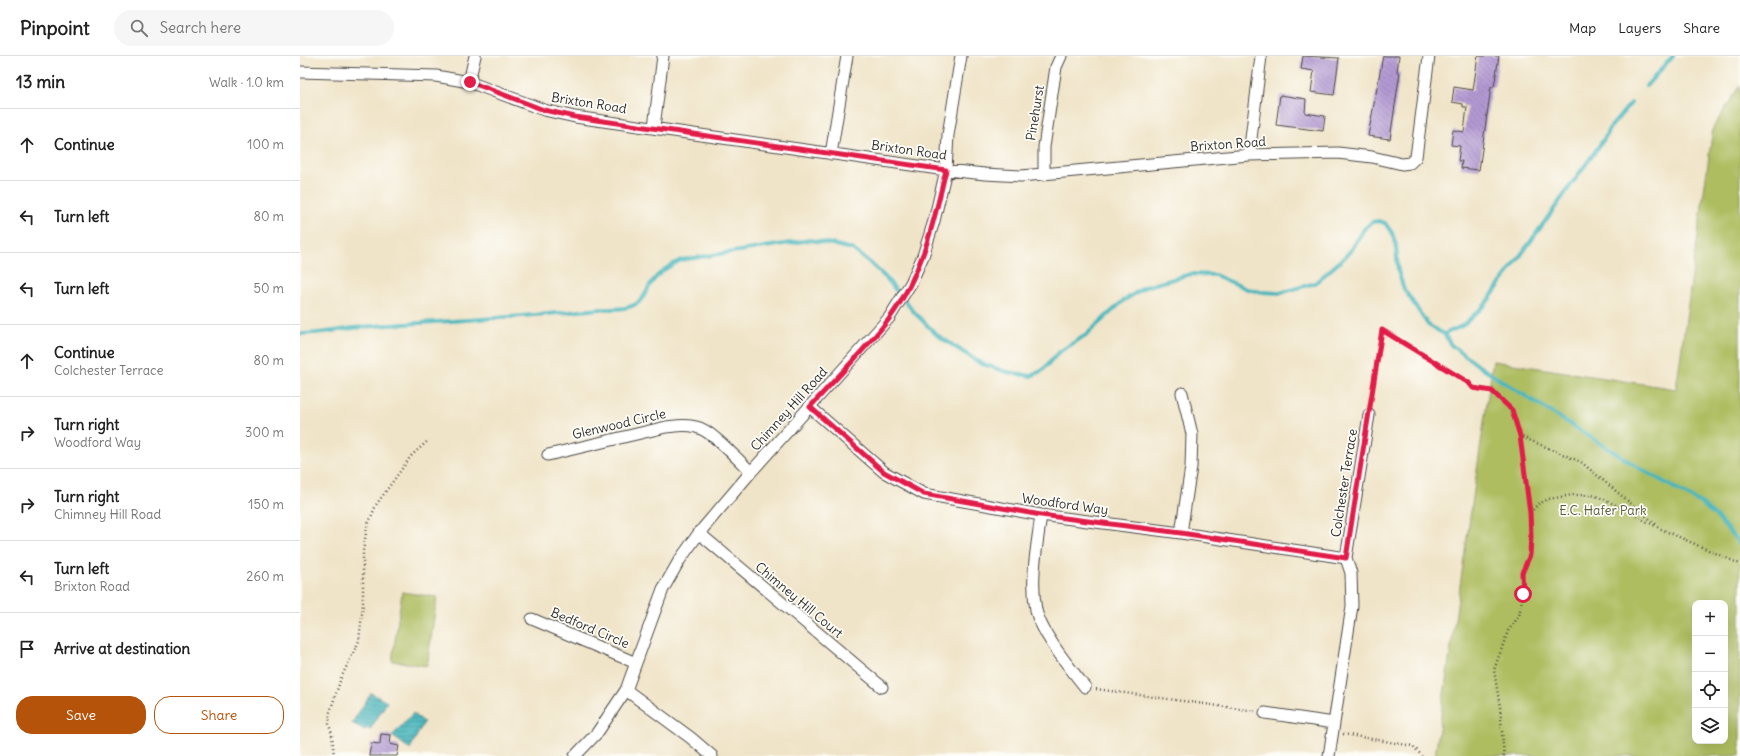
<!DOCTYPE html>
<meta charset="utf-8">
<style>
:root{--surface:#fff;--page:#f6f6f6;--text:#222;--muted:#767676;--line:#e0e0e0;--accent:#b45309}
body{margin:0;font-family:Delius,sans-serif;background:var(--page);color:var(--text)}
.controls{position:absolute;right:12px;bottom:12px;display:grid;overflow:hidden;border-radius:8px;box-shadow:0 4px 16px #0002}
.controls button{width:36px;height:36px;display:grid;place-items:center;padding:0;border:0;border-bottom:1px solid var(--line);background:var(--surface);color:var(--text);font:20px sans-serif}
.stop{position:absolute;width:12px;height:12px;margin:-9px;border:3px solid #e11d48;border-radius:50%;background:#fff}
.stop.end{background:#e11d48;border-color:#fff;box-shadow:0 1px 4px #0008}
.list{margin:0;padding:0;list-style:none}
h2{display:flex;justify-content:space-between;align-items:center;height:52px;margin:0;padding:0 16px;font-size:17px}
h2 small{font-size:13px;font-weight:400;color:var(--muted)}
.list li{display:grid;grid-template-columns:26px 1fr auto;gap:12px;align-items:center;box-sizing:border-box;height:72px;padding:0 16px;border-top:1px solid var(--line)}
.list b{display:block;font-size:15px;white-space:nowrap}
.list p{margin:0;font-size:13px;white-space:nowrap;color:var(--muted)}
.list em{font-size:13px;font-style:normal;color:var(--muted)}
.actions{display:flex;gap:8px;padding:12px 16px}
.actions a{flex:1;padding:9px 0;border:1px solid var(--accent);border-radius:16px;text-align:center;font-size:14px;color:var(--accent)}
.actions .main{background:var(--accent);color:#fff}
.icon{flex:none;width:22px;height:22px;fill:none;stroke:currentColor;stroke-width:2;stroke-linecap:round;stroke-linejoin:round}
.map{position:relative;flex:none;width:1440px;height:700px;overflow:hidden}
header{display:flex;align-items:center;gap:24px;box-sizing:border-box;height:56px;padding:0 20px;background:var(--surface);border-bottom:1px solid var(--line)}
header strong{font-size:19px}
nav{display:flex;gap:22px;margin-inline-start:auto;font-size:14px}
.search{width:280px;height:36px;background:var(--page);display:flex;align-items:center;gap:10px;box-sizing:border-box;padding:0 14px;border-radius:22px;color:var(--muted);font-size:15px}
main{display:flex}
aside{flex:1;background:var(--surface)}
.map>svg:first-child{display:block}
</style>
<header>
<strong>Pinpoint</strong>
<div class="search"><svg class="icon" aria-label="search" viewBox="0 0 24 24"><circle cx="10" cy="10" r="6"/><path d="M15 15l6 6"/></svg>Search here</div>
<nav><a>Map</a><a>Layers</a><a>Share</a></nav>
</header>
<main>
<aside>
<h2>13 min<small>Walk · 1.0 km</small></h2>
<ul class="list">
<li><svg class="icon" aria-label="ahead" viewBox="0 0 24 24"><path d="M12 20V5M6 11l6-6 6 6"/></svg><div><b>Continue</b></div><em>100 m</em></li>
<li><svg class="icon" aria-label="left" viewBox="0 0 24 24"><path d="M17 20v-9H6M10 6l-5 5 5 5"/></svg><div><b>Turn left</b></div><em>80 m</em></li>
<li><svg class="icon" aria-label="left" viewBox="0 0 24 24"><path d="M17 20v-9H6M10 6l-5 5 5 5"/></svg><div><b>Turn left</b></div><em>50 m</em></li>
<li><svg class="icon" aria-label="ahead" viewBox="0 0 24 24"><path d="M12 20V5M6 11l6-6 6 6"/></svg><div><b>Continue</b><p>Colchester Terrace</p></div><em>80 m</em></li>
<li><svg class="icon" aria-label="right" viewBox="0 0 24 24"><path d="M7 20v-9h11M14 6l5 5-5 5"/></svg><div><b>Turn right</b><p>Woodford Way</p></div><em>300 m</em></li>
<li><svg class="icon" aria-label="right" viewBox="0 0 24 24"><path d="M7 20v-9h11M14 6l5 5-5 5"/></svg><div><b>Turn right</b><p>Chimney Hill Road</p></div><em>150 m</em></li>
<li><svg class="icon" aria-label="left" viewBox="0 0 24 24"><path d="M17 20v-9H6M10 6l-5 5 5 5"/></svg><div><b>Turn left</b><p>Brixton Road</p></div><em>260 m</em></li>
<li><svg class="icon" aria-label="arrive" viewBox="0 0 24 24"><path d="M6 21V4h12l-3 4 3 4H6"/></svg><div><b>Arrive at destination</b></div></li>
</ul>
<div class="actions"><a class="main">Save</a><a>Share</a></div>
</aside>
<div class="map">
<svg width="1440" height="700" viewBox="0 0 1440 700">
<defs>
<pattern id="water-rules" width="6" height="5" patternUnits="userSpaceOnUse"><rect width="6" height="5" fill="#46b6bc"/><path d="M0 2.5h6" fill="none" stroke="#3b9499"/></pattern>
<pattern id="building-back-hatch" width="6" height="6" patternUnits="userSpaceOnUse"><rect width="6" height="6" fill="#b399d3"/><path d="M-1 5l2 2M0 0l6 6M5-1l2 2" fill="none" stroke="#927dab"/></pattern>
</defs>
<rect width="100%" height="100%" fill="#fdfcf7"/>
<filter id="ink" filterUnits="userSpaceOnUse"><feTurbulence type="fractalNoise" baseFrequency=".025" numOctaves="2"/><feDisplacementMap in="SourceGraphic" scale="8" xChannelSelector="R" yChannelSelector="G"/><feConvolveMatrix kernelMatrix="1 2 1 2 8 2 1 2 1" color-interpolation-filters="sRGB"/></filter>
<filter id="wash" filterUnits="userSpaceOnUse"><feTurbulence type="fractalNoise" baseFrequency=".012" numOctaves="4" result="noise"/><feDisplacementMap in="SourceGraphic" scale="16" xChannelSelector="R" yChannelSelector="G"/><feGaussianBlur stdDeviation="0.9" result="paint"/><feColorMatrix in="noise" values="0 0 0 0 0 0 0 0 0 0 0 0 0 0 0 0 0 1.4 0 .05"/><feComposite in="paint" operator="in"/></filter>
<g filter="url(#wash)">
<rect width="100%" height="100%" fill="#f0e4c8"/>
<path fill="#aebd60" stroke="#6c7446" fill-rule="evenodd" d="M1440 29V700H1135L1193 305 1376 333 1413 72ZM1395 547H1425V685H1395Z
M102 536 137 541 127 610 92 605Z"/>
<path fill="url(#water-rules)" stroke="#387074" d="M71 637 87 646 70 674 66 672 65 674 52 667Z
M113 657 124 666 110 693 92 680Z"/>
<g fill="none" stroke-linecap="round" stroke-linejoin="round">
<path stroke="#46b6bc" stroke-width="4" d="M1346 30 1373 0
M0 278C26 278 50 271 75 270 150 265 225 261 300 253 311 253 324 254 334 249 344 245 346 234 352 226 360 215 370 210 381 204L510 184 532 188 552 193 568 205 586 222 613 255 637 279 680 307 707 316 731 320 743 314 759 296 786 279 823 245 845 231 891 218 915 219 947 233 961 236 980 237 1015 227 1043 203 1052 193 1064 173 1072 166 1079 165 1085 167 1092 177 1096 189 1098 215 1104 233 1128 269 1144 278 1151 289 1183 313 1336 410 1399 446 1415 459 1440 488
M1144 278 1162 270 1185 249 1304 83 1309 73 1331 47"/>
</g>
<g id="blocks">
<path fill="url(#building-back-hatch)" d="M1003 0 1039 2 1034 39 1011 36 1014 15 1001 13Z
M1083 0H1099L1097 16 1100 17 1098 29 1090 83 1068 80Z
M1178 0H1199L1194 31H1191L1179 114 1161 112 1162 105H1158L1160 90 1151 89 1153 74 1164 76 1167 51H1163V48L1152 46 1154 31 1173 34Z
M980 39 1006 43 1005 57 1025 60 1023 75 976 69Z
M81 678 91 679 90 688 99 690 97 700H69L71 687 80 688Z"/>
</g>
</g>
<g filter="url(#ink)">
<use href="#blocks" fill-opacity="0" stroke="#494743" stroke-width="1"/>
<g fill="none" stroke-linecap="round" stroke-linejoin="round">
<defs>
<path id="street" d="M0 16 136 20 169 26 244 54 275 61 646 114 685 118 721 120 949 99 1038 97 1072 101 1102 108 1110 107 1116 101 1129 0
M169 26 175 0
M354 71 363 0
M531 98 547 0
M949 99 961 0
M744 119V91L756 11 761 0
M510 351 584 416 624 438 741 459 881 477 1046 502
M248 399 366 371C376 370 386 368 396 371 412 374 439 405 451 416
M741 459C737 490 730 523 736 554 741 577 770 612 785 631
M399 477 582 631
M881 477 891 411 892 378 882 337
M232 563 336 607
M326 634 391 682 412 700
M965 657 1034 667
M275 700 297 677 326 634 363 533 379 505 399 477 451 416 589 262 611 227 623 200 634 165 646 114 648 79 661 0
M1029 700 1052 550 1051 517 1046 502 1069 359"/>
</defs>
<use href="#street" stroke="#494743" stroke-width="13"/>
<path stroke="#494743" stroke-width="2.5" stroke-dasharray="1 3" stroke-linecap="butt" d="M1071 350 1082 274 1169 327C1176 335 1184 331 1192 336 1209 345 1214 362 1220 380L1281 406 1358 470
M1220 380 1230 456
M796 633 955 655
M1043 678 1113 690 1122 700
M34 700 32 679 29 668 30 656 41 622 59 585 63 548V495L67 471 76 449 111 400 129 384
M1204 700 1200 651 1194 614 1208 575 1219 560 1223 538 1222 517 1230 499V457L1238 448 1249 443 1272 439H1292L1304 443 1361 473 1440 508"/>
<use href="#street" stroke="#fff" stroke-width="11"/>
</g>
</g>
<g fill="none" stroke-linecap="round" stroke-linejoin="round" filter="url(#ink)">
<path stroke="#e11d48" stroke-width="5" d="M170 26 244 54 275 61 646 114C634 166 622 219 589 263 565 294 536 322 510 351L584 416 624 438 741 459 881 477 1046 502 1082 274 1169 327 1173 332 1192 335 1212 354 1220 380 1230 457 1231 480 1230 499 1222 517 1223 538"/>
</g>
<g text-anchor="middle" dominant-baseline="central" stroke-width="3.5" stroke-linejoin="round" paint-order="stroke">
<g font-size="13" fill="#2b2b2b" stroke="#fdfcf7">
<text transform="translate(289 47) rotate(9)">Brixton Road</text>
<text transform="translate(735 57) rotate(-81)">Pinehurst</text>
<text transform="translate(928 88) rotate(-4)">Brixton Road</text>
<text transform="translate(609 94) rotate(8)">Brixton Road</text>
<text transform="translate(489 353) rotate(-48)">Chimney Hill Road</text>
<text transform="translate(319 368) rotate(-13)">Glenwood Circle</text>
<text transform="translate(1044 427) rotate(-81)">Colchester Terrace</text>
<text transform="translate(765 448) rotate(8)">Woodford Way</text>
<text transform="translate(499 544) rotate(40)">Chimney Hill Court</text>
<text transform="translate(290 572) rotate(23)">Bedford Circle</text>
</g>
<g font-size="13" fill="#595e3e" stroke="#fdfcf7">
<text x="1303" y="454">E.C. Hafer Park</text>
</g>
</g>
</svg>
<div class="controls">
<button>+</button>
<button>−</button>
<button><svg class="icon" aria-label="locate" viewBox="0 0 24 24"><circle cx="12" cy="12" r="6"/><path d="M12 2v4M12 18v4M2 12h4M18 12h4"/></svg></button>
<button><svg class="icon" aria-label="layers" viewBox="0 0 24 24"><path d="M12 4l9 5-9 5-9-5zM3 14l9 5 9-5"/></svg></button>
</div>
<div class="stop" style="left:1223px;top:538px"></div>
<div class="stop end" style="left:170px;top:26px"></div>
</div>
</main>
